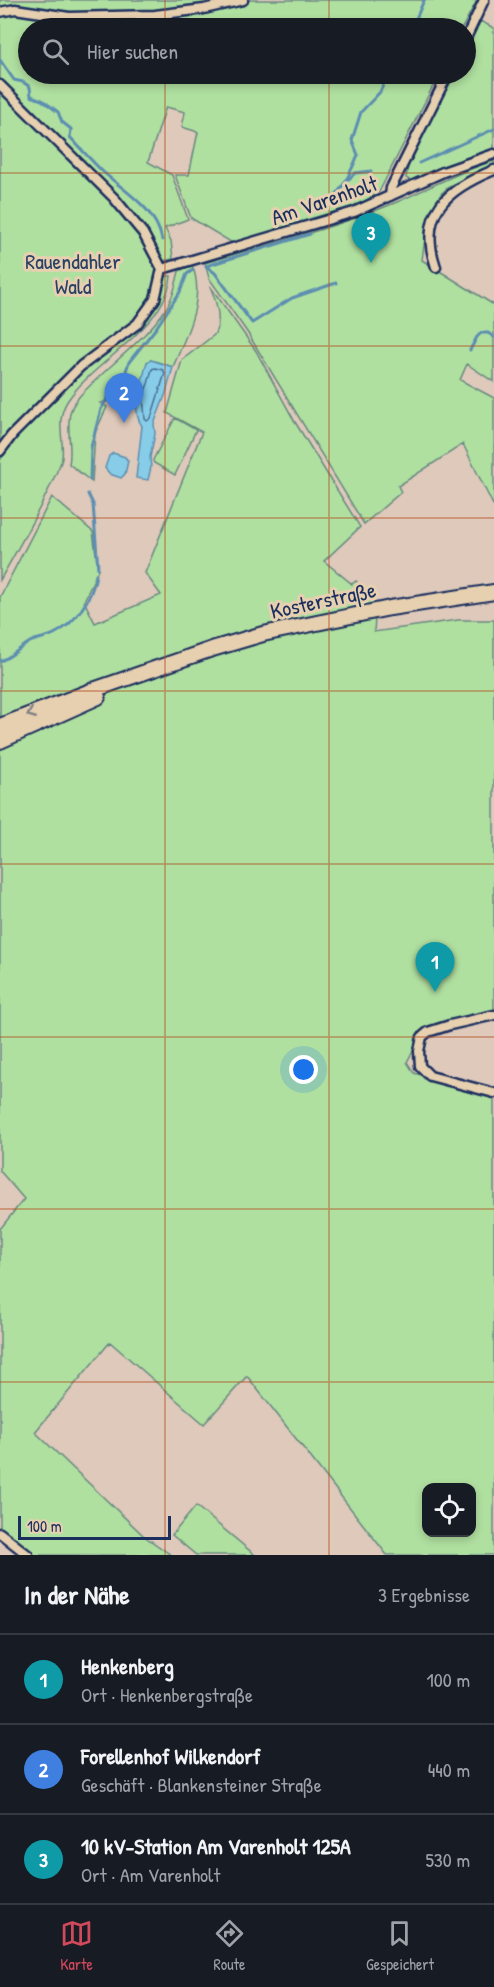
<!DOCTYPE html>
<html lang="de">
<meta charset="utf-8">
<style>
:root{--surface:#171b24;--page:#242831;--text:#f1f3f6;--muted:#9ea1a6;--line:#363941;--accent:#d1495b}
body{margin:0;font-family:"Patrick Hand",sans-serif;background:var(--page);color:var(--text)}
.controls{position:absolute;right:18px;bottom:18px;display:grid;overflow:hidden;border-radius:12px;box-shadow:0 3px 9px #0003}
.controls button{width:54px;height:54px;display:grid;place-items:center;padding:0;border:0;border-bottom:2px solid var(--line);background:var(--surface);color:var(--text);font:30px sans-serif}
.scale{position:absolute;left:18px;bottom:15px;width:153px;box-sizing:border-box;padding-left:6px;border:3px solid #1b2f5e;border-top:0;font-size:16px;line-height:21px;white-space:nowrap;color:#1b2f5e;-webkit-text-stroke:4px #e7d0b0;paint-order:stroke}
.you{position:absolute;left:304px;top:1070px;width:21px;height:21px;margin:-15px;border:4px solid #fff;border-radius:50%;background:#1a73e8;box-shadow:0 0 0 9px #1a73e833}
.badge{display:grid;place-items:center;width:39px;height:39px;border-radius:50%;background:var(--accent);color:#fff;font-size:20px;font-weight:700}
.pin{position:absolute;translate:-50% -50px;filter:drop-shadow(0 2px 3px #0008)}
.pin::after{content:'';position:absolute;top:32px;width:21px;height:18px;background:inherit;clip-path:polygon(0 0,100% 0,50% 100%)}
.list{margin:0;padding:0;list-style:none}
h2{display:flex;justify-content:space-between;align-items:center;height:78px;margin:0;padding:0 24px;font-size:26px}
h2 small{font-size:20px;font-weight:400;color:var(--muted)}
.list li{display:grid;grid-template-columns:39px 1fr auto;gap:18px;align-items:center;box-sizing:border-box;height:90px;padding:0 24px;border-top:2px solid var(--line)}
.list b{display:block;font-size:22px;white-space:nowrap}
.list p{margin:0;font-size:20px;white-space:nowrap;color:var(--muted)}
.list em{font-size:20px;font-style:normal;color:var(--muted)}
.icon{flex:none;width:33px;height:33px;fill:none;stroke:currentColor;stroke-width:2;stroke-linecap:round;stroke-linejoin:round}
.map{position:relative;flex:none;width:494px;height:1555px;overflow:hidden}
.search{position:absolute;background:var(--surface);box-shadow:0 3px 9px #0003;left:18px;right:18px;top:18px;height:66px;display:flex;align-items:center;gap:15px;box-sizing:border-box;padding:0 21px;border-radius:33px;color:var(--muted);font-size:22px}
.sheet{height:348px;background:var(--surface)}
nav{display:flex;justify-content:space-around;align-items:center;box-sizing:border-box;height:84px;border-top:2px solid var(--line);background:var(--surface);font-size:16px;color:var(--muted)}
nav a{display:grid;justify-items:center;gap:3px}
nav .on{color:var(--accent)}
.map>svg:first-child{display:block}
</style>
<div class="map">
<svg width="494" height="1555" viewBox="0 0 494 1555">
<rect width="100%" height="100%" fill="#dec9ba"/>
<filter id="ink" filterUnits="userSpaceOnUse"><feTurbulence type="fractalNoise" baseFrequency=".0167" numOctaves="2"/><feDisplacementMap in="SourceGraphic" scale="12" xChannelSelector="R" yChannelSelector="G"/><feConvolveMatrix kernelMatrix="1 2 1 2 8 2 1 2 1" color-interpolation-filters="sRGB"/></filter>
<g filter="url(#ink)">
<path fill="#b0e0a0" stroke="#66887f" stroke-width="1.5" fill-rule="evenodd" d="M0 0H477L462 28H28V74H439L379 192 354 208 234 244 191 218 175 175H189L198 132 182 127 185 112 166 107 148 162 172 175 188 219 165 228 171 241 173 259 158 262 156 279 150 296 134 320 106 340 79 364 10 431 0 443Z
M480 21 494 28V150L441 168 414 183 406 178 410 156 451 74H466V47Z
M494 161V166C479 173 459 178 446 189 428 203 425 239 422 260L494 305V382L467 364 460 380 494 398V507L463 444 398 486 401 492 364 524 247 332 209 278 205 263C267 245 338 227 397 202 430 188 459 171 494 161Z
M192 265C206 299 186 335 173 367L151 360 147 362 143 382 136 395 100 403 107 407 95 433 92 482 69 464C73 447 65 427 71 410 76 397 89 387 98 378 119 358 150 333 165 310 173 298 176 284 179 271Z
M166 276H171C166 328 96 359 68 400 53 422 67 446 61 462 44 503 22 542 0 580V460L25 428 52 398 84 368 139 327 157 301Z
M210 286 256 351 295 422 360 527 324 561 352 584 356 581 376 604 374 632 458 620H494V1015L425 1029 407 1062 414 1073 494 1095V1555H387L247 1376 204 1424 110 1342 35 1432 144 1536 171 1555H34L12 1537 0 1529V1229L24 1199 0 1171V597L52 497 93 532 98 570 84 601 95 623 161 595 145 573 202 432 167 413 182 360 214 335C223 321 216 300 210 286ZM426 1488H472V1532H426Z
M175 418 196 430 175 475 154 463 153 460Z
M196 1506 255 1555H196L172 1535Z"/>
<path fill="#87cde8" stroke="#5c8eb1" stroke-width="1.5" d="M151 360 173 367 166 393 154 424 155 434 150 457 151 467 148 480 136 478 142 426C129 408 143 381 147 362Z
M113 453 125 457 128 461 125 474 121 478 110 474 105 468 109 456Z"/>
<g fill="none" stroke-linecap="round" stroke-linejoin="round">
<path stroke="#466e95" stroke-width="1.5" d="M155 368 163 370 165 373 151 418 147 421 145 419 143 396 148 384 152 369Z"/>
<path stroke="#5c8eb1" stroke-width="3" d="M412 28 424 0
M0 60 14 80 23 82 30 87 31 96 42 100 58 112 62 122 71 129 70 137C80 148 91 160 102 171 124 191 156 208 162 240
M419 163 494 129
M349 179 355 173 371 171
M330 201C344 188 350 173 358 155L352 140 361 112 380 92 388 74
M206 266 215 273 252 323 292 298 336 283
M206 266 310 234
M470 350 477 337 481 333H488L494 337
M90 480 91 447 101 409 110 394 123 380 129 362 156 328 180 292 187 274 193 270
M88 494 93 504 98 568
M0 661C12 657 20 647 32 641 39 638 47 638 54 634 75 624 92 599 96 575"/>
<defs>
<path id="minor" d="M0 12 15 9 69 17 155 15 204 9 243 0
M466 38 484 0
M0 85 114 198 143 233 162 269 155 299 137 324 81 366 12 435 0 451
M390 196 391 188 448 74
M436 267C417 212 448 189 494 170
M162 269 354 212 443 172 494 154
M494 1015 450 1025 428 1032 422 1037 419 1051 420 1066 430 1076 494 1093
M0 1533 28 1555"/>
<path id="primary" d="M0 726 96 689 212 649 263 634 390 608 494 592
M0 741 98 697"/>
</defs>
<use href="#minor" stroke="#1b2f5e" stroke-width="13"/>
<use href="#primary" stroke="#1b2f5e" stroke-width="18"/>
<use href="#minor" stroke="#e7d0b0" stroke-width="8"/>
<use href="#primary" stroke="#e7d0b0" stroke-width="14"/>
</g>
<defs><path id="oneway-chevron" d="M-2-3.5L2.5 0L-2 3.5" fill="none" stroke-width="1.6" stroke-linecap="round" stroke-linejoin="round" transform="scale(1.5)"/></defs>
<use stroke="#818087" href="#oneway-chevron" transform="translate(31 714) rotate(158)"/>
</g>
<path fill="none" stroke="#b54e20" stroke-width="1.5" stroke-opacity="0.55" d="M165 0V28M329 0V28M165 74V1555M329 74V1555M0 173H494M0 346H494M0 518H494M0 691H494M0 864H494M0 1037H494M0 1209H494M0 1382H494"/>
<g text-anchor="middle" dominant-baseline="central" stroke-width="6" stroke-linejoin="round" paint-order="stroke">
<g font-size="22" fill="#1b2f5e" stroke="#e7d0b0">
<text transform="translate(324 200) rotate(-19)">Am Varenholt</text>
<text transform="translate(323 600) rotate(-12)">Kosterstraße</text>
</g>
<g font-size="22" fill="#2a4165" stroke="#e7d0b0">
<text x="73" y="261">Rauendahler<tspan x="73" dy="25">Wald</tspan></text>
</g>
</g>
</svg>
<div class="controls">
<button><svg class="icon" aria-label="locate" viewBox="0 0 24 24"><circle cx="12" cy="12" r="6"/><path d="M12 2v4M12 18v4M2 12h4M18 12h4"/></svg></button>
</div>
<div class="scale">100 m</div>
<div class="you"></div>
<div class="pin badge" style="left:435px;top:992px;background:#0f9aa8">1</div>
<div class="pin badge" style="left:124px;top:423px;background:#3f7fe0">2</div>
<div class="pin badge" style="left:371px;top:263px;background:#0f9aa8">3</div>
<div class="search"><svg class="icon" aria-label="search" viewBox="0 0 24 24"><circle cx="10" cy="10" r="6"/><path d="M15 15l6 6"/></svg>Hier suchen</div>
</div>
<section class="sheet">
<h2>In der Nähe<small>3 Ergebnisse</small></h2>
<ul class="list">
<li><span class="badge" style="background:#0f9aa8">1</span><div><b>Henkenberg</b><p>Ort · Henkenbergstraße</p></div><em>100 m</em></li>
<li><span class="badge" style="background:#3f7fe0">2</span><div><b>Forellenhof Wilkendorf</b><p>Geschäft · Blankensteiner Straße</p></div><em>440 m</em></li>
<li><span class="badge" style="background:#0f9aa8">3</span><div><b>10 kV-Station Am Varenholt 125A</b><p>Ort · Am Varenholt</p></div><em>530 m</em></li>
</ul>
</section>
<nav>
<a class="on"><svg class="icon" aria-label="map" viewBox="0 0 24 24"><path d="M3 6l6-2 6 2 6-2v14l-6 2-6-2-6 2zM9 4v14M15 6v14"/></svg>Karte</a>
<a><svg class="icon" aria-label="directions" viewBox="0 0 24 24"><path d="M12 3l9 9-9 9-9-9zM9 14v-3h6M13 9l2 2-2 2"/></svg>Route</a>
<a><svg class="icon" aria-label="saved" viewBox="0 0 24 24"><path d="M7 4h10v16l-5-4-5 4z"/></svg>Gespeichert</a>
</nav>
